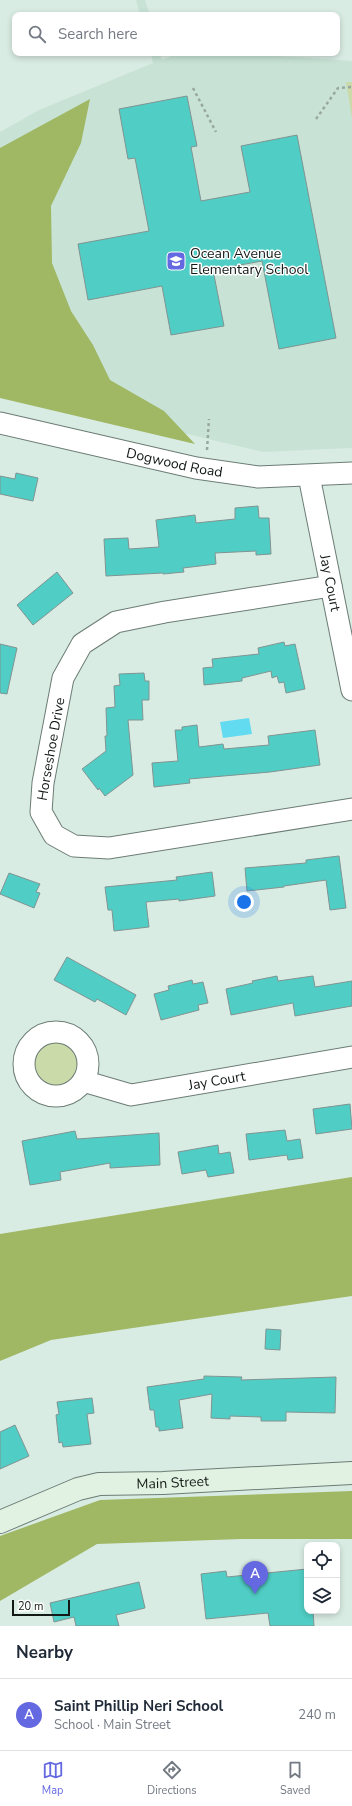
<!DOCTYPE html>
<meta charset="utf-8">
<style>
:root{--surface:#fff;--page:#f2f2f3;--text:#1f2937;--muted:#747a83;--line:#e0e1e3;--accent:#6468e1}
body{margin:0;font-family:"Nunito Sans",sans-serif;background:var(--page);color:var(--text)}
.controls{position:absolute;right:12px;bottom:12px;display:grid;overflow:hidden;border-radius:8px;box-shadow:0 2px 6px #0003}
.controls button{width:36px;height:36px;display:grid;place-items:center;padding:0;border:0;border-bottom:1px solid var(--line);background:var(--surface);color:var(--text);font:20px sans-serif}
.scale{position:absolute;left:12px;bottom:10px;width:58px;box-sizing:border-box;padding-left:4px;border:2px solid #121916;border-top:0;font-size:11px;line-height:14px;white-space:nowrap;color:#121916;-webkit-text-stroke:3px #fff;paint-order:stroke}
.you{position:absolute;left:244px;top:902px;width:14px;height:14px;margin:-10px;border:3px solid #fff;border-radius:50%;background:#1a73e8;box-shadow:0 0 0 6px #1a73e833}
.badge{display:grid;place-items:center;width:26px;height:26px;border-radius:50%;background:var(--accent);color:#fff;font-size:13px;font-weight:700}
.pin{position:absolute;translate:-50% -33px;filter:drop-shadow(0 1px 2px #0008)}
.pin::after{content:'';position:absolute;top:21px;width:14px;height:12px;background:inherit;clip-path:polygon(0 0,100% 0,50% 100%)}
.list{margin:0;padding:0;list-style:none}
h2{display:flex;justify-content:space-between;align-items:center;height:52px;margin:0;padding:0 16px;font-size:17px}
h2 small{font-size:13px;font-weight:400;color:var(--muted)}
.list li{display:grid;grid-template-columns:26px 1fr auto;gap:12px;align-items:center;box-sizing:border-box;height:72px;padding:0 16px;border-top:1px solid var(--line)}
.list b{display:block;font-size:15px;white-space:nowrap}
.list p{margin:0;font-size:13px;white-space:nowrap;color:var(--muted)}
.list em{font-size:13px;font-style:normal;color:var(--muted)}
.icon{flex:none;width:22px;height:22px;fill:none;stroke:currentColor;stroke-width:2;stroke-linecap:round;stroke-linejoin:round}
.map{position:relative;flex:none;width:352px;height:1626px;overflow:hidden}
.search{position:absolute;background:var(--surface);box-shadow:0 2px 6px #0003;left:12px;right:12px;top:12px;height:44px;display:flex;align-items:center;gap:10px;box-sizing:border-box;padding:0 14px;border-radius:8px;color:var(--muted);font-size:15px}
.sheet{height:124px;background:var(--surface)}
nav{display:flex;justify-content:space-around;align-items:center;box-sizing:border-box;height:56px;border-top:1px solid var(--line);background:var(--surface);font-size:11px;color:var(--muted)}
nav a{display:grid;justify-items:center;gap:2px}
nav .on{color:var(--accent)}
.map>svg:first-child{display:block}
</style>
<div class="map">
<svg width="352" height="1626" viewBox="0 0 352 1626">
<rect width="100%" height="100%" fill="#d9ece3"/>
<path fill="#c8e3d6" d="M136 0H145L150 15H140Z
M151 53H160L162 60 179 53H231L352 61V448L263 452 0 390V132L39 110 153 63Z"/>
<path fill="#cbdaa9" d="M346 82H352V118Z
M31 1063a27 27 0 1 1 54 0a27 27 0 1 1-54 0Z"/>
<path fill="#a0b764" d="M90 99 81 143 51 206 52 263 71 311 93 345 110 380 164 411 195 444 0 398V148Z
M352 1177V1296L51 1340 0 1361V1234Z
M352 1491V1539H242L97 1544 0 1601V1536L100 1500Z"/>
<path fill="#62dbf0" d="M249 718 252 734 223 738 220 722Z"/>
<path fill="#50cec5" stroke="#809492" d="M187 96 197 146 191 147 201 201 250 192 241 146 297 135 336 338 279 349 262 261 213 270 224 326 171 335 162 286 88 300 78 244 149 231 135 158 128 159 119 109Z
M16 473 38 478 33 501 0 494V476L15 479Z
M258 506 259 518H269L271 554 256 555V551L215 553 216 564 183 568 184 572 163 574V573L106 576 104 539 128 538 129 549 159 547 156 520 195 515 196 523 235 519V508Z
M57 572 73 593 33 625 17 605Z
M284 642 285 646 295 644 305 689 286 693 284 682 279 683 277 676 272 678 271 671 242 678V681L204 685 203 668 213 667 212 659 259 654 258 648Z
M0 644 17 648 7 694 0 693Z
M144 673 145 681H149V700H142L143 720H128L133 775 105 796 99 788 98 790 82 769 106 751 105 736H107L106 708 115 707 114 686 120 685 119 674Z
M197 725 199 747 223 744 224 749 269 745 268 736 315 730 320 765 270 772 189 779 190 783 154 787 152 763 178 761 175 730H182V727Z
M339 856 346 908 330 910 326 880 284 886V887L247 891 245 868 306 863V860Z
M212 872 215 896 179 901V899L146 902 149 927 114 931 112 910H108L105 887 177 880 176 877Z
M9 873 40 884 36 892 40 893 34 908 0 894Z
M67 957 136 995 126 1015 97 999 95 1002 54 980Z
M277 976 278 981 313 976 315 987 352 981V1006L295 1016 293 1003 231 1015 226 989 253 983 252 981Z
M192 980 193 984 203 982 208 1003 198 1005 199 1010 161 1020 154 994 169 990 168 986Z
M350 1104 352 1129 316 1134 313 1109Z
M285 1130 287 1141 300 1139 303 1158 288 1160 287 1155 249 1160 246 1134Z
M75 1131 77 1139 159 1133 160 1165 110 1168V1163L60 1172 61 1180 30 1185 22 1141Z
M218 1145 219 1154 230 1152 234 1173 208 1177 206 1170 182 1174 178 1152Z
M266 1329 281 1330 280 1350 265 1349Z
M204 1376 242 1377 241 1380 336 1377 335 1413 286 1412V1421H261V1417L230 1416V1419L211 1418 212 1394 179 1400 183 1428 159 1431V1427H156L154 1410H150L147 1387 204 1379Z
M92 1398 94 1413 87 1414 91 1444 63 1447 62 1442 59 1443 56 1415 59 1414 57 1402Z
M15 1425 29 1456 0 1469V1432Z
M307 1569V1611H313L314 1626H270L268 1613 206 1619 201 1574 226 1571 227 1577Z
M139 1582 145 1608 116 1615 119 1626H76L74 1617 54 1622 50 1603Z"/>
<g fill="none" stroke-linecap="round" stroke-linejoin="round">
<defs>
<g id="minor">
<path id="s1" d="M0 423 196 468 258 477 352 473"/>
<path id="s2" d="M309 476 352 690"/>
<path d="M331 586 165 612 116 622 82 644 63 678 43 783 41 812 54 835 74 846 109 848 352 809"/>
<circle cx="56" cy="1064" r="32"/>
<path id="s3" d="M83 1081 131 1095 352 1057"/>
</g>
<g id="secondary">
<path id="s4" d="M0 1522 78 1489 99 1484 163 1483 352 1473"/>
</g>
</defs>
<use href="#minor" stroke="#6c7c75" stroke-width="23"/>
<use href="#secondary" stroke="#6c7c75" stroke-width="24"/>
<path stroke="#98a8a1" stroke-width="2.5" stroke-dasharray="3 3" stroke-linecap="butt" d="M193 88 216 132
M316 119 338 88 352 87
M207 450 209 419"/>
<use href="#minor" stroke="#fff" stroke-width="21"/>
<use href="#secondary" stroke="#e2f2e2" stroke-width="22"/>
</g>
<defs>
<symbol id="school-square" viewBox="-11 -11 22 22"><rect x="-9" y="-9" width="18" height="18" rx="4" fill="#6468e1" stroke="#fff"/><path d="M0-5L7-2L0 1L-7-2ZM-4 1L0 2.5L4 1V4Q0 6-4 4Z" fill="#fff"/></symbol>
</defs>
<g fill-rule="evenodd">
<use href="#school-square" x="165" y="250" width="22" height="22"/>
</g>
<g text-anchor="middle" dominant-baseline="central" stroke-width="3" stroke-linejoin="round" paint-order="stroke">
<g font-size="14" fill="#121916" stroke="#fff" text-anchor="start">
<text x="190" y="253">Ocean Avenue<tspan x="190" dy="16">Elementary School</tspan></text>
</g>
<g font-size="14" fill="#121916" stroke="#fff">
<text stroke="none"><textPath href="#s1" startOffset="179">Dogwood Road</textPath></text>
<text stroke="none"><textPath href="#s2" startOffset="109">Jay Court</textPath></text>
<text transform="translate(51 749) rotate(-80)">Horseshoe Drive</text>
<text stroke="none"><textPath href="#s3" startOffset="137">Jay Court</textPath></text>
<text stroke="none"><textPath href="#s4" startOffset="180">Main Street</textPath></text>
</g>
</g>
</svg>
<div class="controls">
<button><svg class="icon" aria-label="locate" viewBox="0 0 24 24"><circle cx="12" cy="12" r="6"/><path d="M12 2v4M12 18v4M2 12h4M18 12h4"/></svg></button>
<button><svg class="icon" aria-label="layers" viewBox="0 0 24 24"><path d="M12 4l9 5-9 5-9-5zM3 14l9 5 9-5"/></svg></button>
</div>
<div class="scale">20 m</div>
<div class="you"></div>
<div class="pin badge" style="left:255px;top:1594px">A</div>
<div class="search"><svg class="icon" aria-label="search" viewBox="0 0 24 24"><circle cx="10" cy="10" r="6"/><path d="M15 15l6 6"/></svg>Search here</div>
</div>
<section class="sheet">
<h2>Nearby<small></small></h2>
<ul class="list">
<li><span class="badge">A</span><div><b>Saint Phillip Neri School</b><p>School · Main Street</p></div><em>240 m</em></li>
</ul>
</section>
<nav>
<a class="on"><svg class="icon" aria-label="map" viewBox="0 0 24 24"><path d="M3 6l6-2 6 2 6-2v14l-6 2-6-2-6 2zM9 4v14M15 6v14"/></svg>Map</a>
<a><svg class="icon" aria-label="directions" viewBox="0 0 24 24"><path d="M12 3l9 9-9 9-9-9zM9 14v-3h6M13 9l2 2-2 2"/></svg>Directions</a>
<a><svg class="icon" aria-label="saved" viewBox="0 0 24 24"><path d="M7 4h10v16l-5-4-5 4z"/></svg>Saved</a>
</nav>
